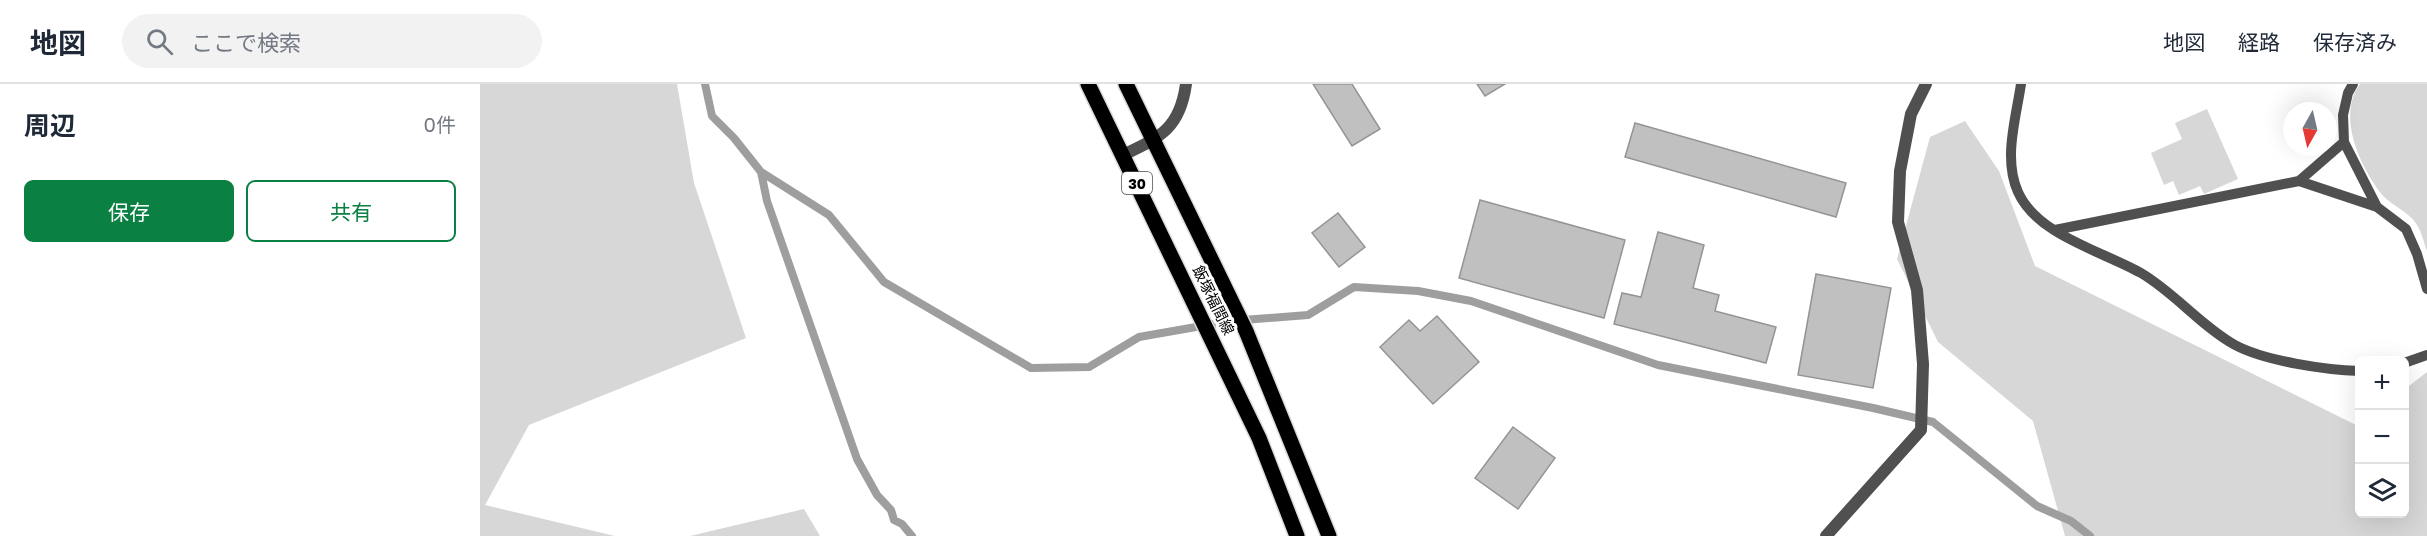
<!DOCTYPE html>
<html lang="ja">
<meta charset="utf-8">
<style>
:root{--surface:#fff;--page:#f2f2f3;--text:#1f2937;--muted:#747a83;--line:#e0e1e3;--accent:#0b8043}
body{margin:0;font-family:"Golos Text","Noto Sans JP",sans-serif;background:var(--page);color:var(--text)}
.controls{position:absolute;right:18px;bottom:18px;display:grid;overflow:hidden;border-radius:9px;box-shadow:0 6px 24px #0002}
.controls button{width:54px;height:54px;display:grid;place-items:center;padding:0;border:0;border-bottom:2px solid var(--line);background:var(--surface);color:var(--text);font:30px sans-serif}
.compass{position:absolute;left:1803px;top:18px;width:54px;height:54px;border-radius:50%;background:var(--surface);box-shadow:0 6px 24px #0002;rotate:188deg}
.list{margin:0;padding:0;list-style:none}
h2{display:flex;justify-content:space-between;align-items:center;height:78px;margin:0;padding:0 24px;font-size:26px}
h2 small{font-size:20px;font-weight:400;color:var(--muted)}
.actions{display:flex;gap:12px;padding:18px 24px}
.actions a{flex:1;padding:14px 0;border:2px solid var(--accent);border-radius:9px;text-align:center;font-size:21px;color:var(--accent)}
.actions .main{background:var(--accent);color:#fff}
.icon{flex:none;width:33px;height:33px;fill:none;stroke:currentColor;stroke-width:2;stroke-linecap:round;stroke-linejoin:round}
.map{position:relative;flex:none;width:1947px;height:452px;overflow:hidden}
header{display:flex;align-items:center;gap:36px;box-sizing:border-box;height:84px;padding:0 30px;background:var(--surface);border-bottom:2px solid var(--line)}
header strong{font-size:28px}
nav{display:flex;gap:33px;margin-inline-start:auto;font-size:21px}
.search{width:420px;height:54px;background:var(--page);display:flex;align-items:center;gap:15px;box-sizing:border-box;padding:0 21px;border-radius:33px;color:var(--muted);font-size:22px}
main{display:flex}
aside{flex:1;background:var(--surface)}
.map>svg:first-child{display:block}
</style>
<header>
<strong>地図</strong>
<div class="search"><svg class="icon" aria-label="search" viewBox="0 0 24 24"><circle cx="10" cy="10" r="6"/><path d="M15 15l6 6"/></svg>ここで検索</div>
<nav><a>地図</a><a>経路</a><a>保存済み</a></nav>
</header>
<main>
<aside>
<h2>周辺<small>0件</small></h2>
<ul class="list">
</ul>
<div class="actions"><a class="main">保存</a><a>共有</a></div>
</aside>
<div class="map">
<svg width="1947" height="452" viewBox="0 0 1947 452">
<rect width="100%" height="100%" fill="#fff"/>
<path fill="#d7d7d7" d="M0 0H197L214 99 266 254 49 341 5 421 135 452H0Z
M1880 0H1947V167C1944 159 1942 149 1937 141 1929 127 1909 121 1899 107 1879 80 1857 31 1880 0Z
M1727 25 1758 95 1724 110 1720 102 1699 111 1693 97 1684 101 1671 69 1702 55 1695 39Z
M1485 37 1519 87 1555 182 1876 341 1879 339 1880 430H1924L1925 305 1947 288V452H1585L1553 337 1458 258 1417 175 1450 53Z
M324 425 340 452H210Z"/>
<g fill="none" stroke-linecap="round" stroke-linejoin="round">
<path stroke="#9e9e9e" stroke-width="8" d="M225 0 232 32 254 54 281 88 349 131 404 198 551 284 609 283 659 253 750 237 828 231 874 203 938 207 991 217 1178 281 1393 324 1453 338 1557 422 1591 437 1610 452
M281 88 287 117 377 375 397 411 411 426 414 436 422 440 432 452"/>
</g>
<path fill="#c0c0c0" stroke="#949494" stroke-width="1.5" d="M833 0H872L900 45 872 62Z
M997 0H1025L1005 12Z
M1155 39 1366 99 1356 133 1145 73Z
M1000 116 1145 156 1124 234 979 194Z
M858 129 885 163 859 183 832 149Z
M1178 148 1224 161 1213 204 1239 211 1235 227 1296 243 1286 279 1134 240 1142 209 1161 213Z
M1336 190 1411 204 1393 304 1318 291Z
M957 232 999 278 953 320 900 263 929 236 940 247Z
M1033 343 1075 374 1038 425 995 394Z"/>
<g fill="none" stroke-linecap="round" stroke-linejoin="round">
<defs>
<path id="primary" d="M608 0 779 354 817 452
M646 0 766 247 849 452"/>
</defs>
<use href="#primary" stroke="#dbdbdb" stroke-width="18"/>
<path stroke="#505050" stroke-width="10" d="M1541 0C1536 34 1523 75 1538 108 1557 151 1622 167 1661 189 1695 209 1721 242 1755 261 1785 277 1845 286 1880 287
M1873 0 1868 9 1863 31 1864 58 1897 123 1926 145 1937 170 1947 205
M1819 97 1864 58
M1575 146 1819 97 1897 123
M1924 279 1947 271"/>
<path stroke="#505050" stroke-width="12" d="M643 71C681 53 700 44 706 0
M1346 452 1441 346 1443 280 1437 206 1418 138 1420 87 1431 30 1446 0"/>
<use href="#primary" stroke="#000" stroke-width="15"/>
</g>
<g text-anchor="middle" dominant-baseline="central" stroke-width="6" stroke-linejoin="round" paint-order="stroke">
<rect fill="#fff" stroke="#4c4c4c" stroke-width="1.5" x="642" y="88" width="30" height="22" rx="4.5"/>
<g font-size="14" font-weight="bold" fill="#000">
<text x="657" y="99">30</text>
</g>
<g font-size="15" fill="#000" stroke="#fff">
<text transform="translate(734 216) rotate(64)">飯塚福間線</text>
</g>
</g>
</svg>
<div class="controls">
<button>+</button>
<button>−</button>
<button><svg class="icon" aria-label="layers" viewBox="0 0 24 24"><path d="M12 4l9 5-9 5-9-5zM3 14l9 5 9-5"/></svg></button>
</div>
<svg class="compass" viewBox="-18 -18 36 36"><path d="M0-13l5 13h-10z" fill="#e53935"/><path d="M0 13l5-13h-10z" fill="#747a83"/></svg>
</div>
</main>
